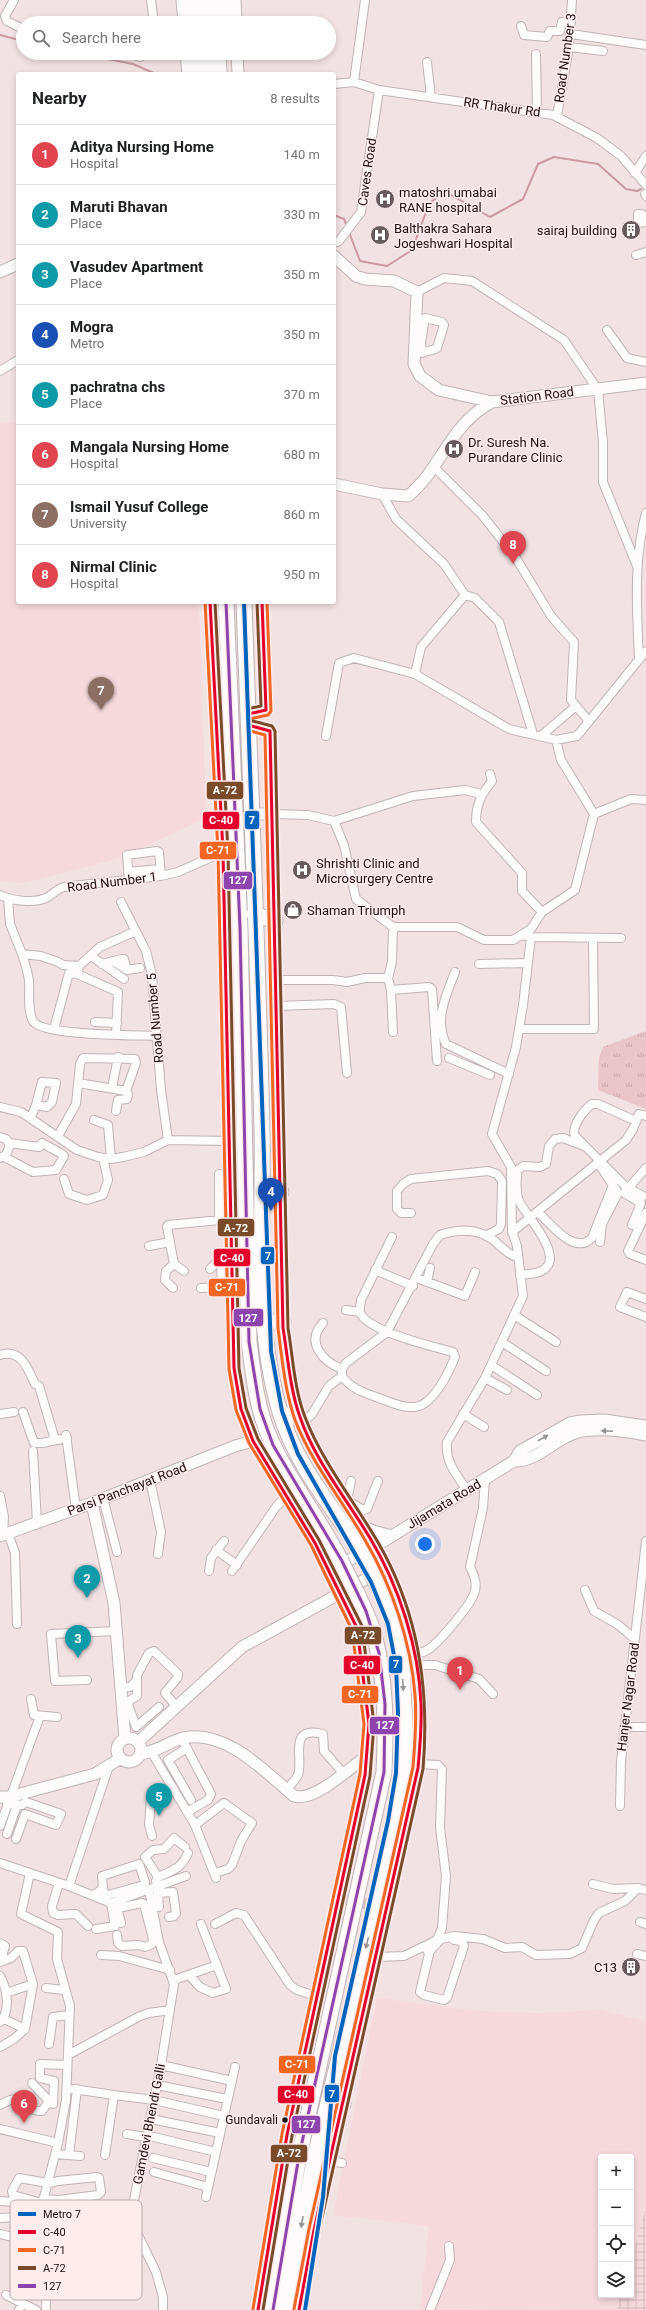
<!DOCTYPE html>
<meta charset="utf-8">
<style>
:root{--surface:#fff;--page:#f6f6f6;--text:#202124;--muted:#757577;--line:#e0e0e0;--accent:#d93025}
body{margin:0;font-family:Roboto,sans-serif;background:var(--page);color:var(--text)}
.controls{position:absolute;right:12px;bottom:12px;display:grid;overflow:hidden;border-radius:4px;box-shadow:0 2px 6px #0003}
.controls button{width:36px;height:36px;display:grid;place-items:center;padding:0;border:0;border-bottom:1px solid var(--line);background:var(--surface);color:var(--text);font:20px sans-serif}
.you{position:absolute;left:425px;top:1544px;width:14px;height:14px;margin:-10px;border:3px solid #fff;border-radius:50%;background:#1a73e8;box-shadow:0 0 0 6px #1a73e833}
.badge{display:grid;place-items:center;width:26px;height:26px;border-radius:50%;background:var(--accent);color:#fff;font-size:13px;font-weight:700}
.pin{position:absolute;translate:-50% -33px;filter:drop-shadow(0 1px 2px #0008)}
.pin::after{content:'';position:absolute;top:21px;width:14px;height:12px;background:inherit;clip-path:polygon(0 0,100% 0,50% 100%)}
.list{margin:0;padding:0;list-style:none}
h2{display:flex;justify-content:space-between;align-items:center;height:52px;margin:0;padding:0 16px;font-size:17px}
h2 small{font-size:13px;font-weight:400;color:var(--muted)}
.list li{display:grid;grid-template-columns:26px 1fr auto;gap:12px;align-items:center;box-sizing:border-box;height:60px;padding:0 16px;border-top:1px solid var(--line)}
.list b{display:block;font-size:15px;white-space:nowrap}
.list p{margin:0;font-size:13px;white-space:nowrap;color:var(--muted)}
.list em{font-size:13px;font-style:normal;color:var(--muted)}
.icon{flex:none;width:22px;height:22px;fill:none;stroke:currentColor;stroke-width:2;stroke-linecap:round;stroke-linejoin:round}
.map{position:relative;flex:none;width:646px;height:2310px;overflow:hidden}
.search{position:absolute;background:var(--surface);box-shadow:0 2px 6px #0003;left:16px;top:16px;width:320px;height:44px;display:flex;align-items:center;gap:10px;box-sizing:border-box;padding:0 14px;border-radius:22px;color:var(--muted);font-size:15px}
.panel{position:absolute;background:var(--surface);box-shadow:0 2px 6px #0003;left:16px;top:72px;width:320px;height:532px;border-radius:4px}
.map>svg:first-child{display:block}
</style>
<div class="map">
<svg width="646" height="2310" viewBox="0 0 646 2310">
<defs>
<pattern id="industrial-grid" width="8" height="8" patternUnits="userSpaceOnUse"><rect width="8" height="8" fill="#f6d9dc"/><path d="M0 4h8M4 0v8" fill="none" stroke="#d2b9bc"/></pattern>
<pattern id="park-tufts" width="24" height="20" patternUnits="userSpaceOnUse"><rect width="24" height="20" fill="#e9c4c8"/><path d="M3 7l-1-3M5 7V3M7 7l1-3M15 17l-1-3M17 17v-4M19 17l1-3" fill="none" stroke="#c7a7ab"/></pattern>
</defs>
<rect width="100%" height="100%" fill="#f3e2e4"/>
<path fill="#f6d9dc" d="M0 422 18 424V602H199L206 818 120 858 24 883 0 882Z
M377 1998 479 2011 541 2013 599 2010 646 2021V2208L631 2259V2157H601V2295H620L616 2310 420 2309 429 2226 333 2215Z"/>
<path fill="url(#industrial-grid)" d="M646 2208V2310H622L617 2308 620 2295H631V2259Z"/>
<path fill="url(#park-tufts)" d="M646 1031V1109L598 1090 599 1058 603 1047Z"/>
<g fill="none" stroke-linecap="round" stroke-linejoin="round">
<path stroke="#ca9ba1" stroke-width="2" d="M0 35 23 41
M77 53 133 64 156 74
M334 215 344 219 347 226
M349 232 360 261 387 266 412 250 429 204 444 191 490 217 523 199 538 164 554 157 598 164 626 189 637 191 641 189"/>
<path stroke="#d3c2c4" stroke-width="11" stroke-dasharray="11 5.5" stroke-linecap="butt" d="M339 1898 382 1907"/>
<defs>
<path id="street" d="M14 0 5 16 7 21 23 29
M151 0 154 23
M521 26 524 35 547 37 550 31H560L562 22 571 23
M571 34 646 45
M569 47 603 51
M128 53 140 57 145 53
M536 54 537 112
M427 62 431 97
M354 82 365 0
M334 84 354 82 379 90 553 115 597 138 621 156 646 185
M557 116 569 47 572 0
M635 173 646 156
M645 194 646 196
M646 219 642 214H638V223L646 222
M334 243 339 241 361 212 379 90
M636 255 646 252
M417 292 444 278 472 281 564 340 598 390 603 442V482L637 566
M607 330 627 358 646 362
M414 354C421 352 430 352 437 348L444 325 442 322 425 318 421 342 422 353
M0 371 18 360
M433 466 483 516 516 558 551 616 574 642 571 700 588 720
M382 494 396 519 444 564 465 595 475 598 499 622 533 734
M639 660C637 611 633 561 646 513
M415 674 421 647 465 595
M326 736 339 663 354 658 415 674 509 729 556 740 577 736 646 651
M541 736 576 706
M556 740 561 760 594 814
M490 774 492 781C481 795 476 804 476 822L522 873V891L542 912
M272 814 308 815 334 821 344 845 356 899 393 927H457L484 940H513L531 929 542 912 575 890 594 814 631 799 646 800
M334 821 413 796 465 790 481 794
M128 872 160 869
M129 879 127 855 157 851 159 852 161 876
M0 895C13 901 35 904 48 897 54 893 57 889 64 887L161 876 178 872 223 852
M8 899 10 924 22 954 41 956 58 962 63 965 79 966 100 947 136 931
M121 902 146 951 152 975 161 1090 168 1140
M531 937 621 938
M22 954C25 963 28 972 29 981 30 993 27 1010 33 1021 41 1036 137 1035 157 1036
M91 956 124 979
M102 964 122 959H124L127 970 113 961
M479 964 528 963
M79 966 77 974 118 992 116 1035
M127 970 140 968
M455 972C446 996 434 1019 446 1044L509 1074
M388 978 391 990 429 987 432 989 437 1061
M276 980H333L347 982 365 978H388L392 962 393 927
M391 990 393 1032
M277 1006 334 1004 341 1007 347 1073
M95 1022 117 1023
M54 1029 69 973 77 974
M519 1029H594L593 938
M449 1058 490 1075
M78 1083 126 1091 128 1094 127 1099 118 1100 116 1111
M112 1088 118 1057
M0 1107 21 1112 77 1150 98 1157 111 1159 123 1157 144 1152 168 1140 229 1141
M31 1117 36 1105 47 1107 52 1102 56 1083 42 1082 36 1105
M94 1120 108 1125 111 1159
M636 1121 598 1104H592C584 1110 571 1126 575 1136L625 1186 643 1196
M58 1136 76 1104 80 1064 83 1058 135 1059 136 1063 126 1091
M0 1137 6 1139 10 1145 6 1155 0 1158
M4 1157 33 1172 56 1170 64 1156 62 1154 42 1143 39 1147 9 1143
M219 1174V1219
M64 1179 69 1194 87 1200 103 1195 108 1180 103 1158
M538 1212C550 1223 574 1256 592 1238L613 1185
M411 1213H401L397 1209V1191L403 1184 411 1179 488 1171 497 1174 502 1181 501 1224 499 1229 487 1235
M646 1213 628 1251 630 1254 646 1260
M632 1225 641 1203 624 1193 646 1168
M512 1232 626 1140 633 1129 639 1114 646 1116
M600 1242 602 1224 618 1193 601 1167
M149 1246 170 1242
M221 1262 222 1287
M174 1264 184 1271
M210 1269 216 1263H226
M375 1270 413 1286
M520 1275C526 1274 534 1274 539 1272 570 1261 526 1216 519 1201 516 1194 516 1178 518 1170L523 1166 540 1167 546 1164 549 1146 555 1139 563 1138 584 1146
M417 1278 465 1296 475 1272
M427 1282 430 1268
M173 1288 165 1280 166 1271 174 1264 167 1227 168 1225 230 1219
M201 1288 231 1287
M646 1299 627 1292 620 1307 646 1317
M346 1310 360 1312
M514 1315 556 1342
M323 1323C305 1342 323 1362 342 1369
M502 1342 546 1371
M0 1355C21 1348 28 1369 35 1384L39 1386 55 1440
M491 1365 537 1395
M342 1376C351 1389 365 1393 379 1398 390 1402 402 1408 414 1407 433 1406 449 1372 455 1357L453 1352C434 1347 366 1331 360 1312 359 1309 361 1304 361 1300L392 1237
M342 1376V1369L346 1363 387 1332 433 1244 440 1235C461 1228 482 1228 499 1245 506 1251 509 1255 517 1257
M485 1378 507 1390
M23 1412 34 1443H42L67 1438
M0 1414 14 1412
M463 1414 484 1427
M301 1419 308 1418 312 1414 329 1386 342 1376
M66 1435 76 1509
M33 1451 37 1523
M150 1480 161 1532 158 1554
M467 1490C456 1474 445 1462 447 1442L485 1378 523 1296 517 1246 512 1231 511 1167 492 1134 516 1047 523 1005 531 937 521 935
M0 1496 4 1517 3 1535
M103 1498 117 1552
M347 1500 351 1481
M352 1503 363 1510 367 1509 378 1481
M8 1533 15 1553 17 1624
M216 1550 237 1565
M209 1571 211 1558 224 1541
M232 1571 276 1507 285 1497
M585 1590 594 1611 617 1624 635 1639
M414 1655C419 1653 425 1652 429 1649 440 1641 472 1604 475 1591 477 1582 474 1575 470 1567L483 1508 485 1479
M416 1665H435L479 1679 493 1694
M87 1680 55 1681 51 1634 116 1631
M120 1688 130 1687 136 1681
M31 1699 34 1715 57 1717
M128 1704 136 1727 159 1707
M121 1706 137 1696V1675L149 1653 154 1651 178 1674V1677L165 1693 176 1706
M624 1727H646
M182 1739 211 1794 208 1800 187 1812
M187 1748 168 1760 191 1800
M152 1753 195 1825 216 1878
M418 1764 438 1765 442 1769 440 1828 446 1876 442 1928 437 1940
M286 1790C290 1785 296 1780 298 1775 304 1758 287 1725 323 1734L324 1751 343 1773
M7 1803 22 1805 26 1802 61 1814 56 1825 25 1814 16 1839
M620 1806 621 1761 646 1541
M195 1825 224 1803 252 1823 241 1841 232 1865 228 1869 215 1873
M0 1826 40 1716
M7 1834 17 1805
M152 1836 149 1825 151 1797 171 1787
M0 1863 69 1886 109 1766
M30 1873 21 1914 58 1932 57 1959 70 2006 66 2100 58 2143
M158 1877 145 1857 153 1850 164 1849 174 1838 185 1847
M156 1881 158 1877C172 1871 182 1868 188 1853
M59 1883 52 1906 53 1913 58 1915 76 1914 88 1926
M593 1884 613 1889 638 1888
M69 1886 111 1903 186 1876
M149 1890 159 1942 174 1984 161 2065 133 2205 137 2233 156 2272 163 2297V2310
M93 1895 103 1889 105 1895H108L144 1885 145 1882 139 1864 102 1876 103 1889
M116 1904 121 1923
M159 1907 158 1893 173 1892 176 1913 174 1916 169 1917
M640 1922 646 1924
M215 1924 236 1913 244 1915 290 1985 297 1990 319 1997
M96 1929 115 1926 111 1903
M117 1935 118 1943 122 1946 139 1945 145 1947 152 1944 153 1939 144 1904 142 1903 118 1908
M0 1943 5 1946 1 1960
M425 1946 429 1954 420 1992 424 1995 444 2000 447 1998 464 1946 462 1941 454 1940
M429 1952 439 1941
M637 1954 646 1956
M101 1955 119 1956 170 1970
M376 1957 404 1956 437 1940 454 1936 483 1939 505 1948 522 1947 536 1955 570 1954 582 1948 594 1920 599 1913 625 1901 638 1888 646 1890
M0 1962 11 1958 18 1951H23L33 1984
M189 1975 200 1987 213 1993 226 1989 201 1924
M0 1976C7 1988 11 2011 0 2022
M174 1980 217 1965
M46 1988 64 1990
M6 1993 33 1984 25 2029
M49 2044 53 2017 69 2015
M0 2047 14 2039 25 2029 4 2019
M68 2055 140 2016 149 2013 170 2010
M161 2065 232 2081
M157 2085 227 2099
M73 2089 114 2095
M53 2104 54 2081 40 2078V2064L67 2065
M0 2105C28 2088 25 2113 42 2111L49 2101 32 2083
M151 2119 220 2133
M0 2129 58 2143 42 2205 45 2245 46 2310
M127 2134 146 2137
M154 2137 216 2152
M56 2154 80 2156
M69 2155 77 2089
M105 2155 114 2095 154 2100 224 2116
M153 2158 211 2172
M331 2161 342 2163
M154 2172 208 2187
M206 2197 235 2067
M43 2199 59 2200 98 2195 101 2192 99 2178 97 2177 58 2181 47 2184
M0 2201 29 2203
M42 2203 13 2195 12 2191 19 2178 48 2183
M0 2218 20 2217 23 2203
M0 2234 45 2245
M16 2238 15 2246 33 2249
M25 2258 32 2256 33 2245
M6 2295 36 2310
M19 2310 20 2308
M430 2310 450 2260 449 2246"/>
<path id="secondary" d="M182 0 184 23
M235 0 236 23
M186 53 188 74
M237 53 238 74
M334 256 356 276 365 279 394 281 417 292 414 364 420 376 439 390 492 402 646 383
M0 272 18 264
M334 484 382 494 408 496C442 468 449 425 492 402
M210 602 211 645 214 659 223 852 234 1368 241 1409 253 1441 315 1543 357 1628 363 1665 369 1724 365 1775 287 2135 271 2226
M251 814H272L283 1328C288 1357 290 1390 300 1418 314 1456 348 1502 370 1538 394 1579 413 1637 419 1684 423 1711 420 1740 418 1768L314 2230 299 2310
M514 1461C538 1462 555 1438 578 1432 599 1427 625 1431 646 1435
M92 1503 114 1603 125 1739
M362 1526 373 1531 392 1536
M0 1536 92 1503 235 1446 253 1441
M336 1567 374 1547 514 1461 520 1451 570 1423 581 1421 604 1420 646 1426
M117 1750a12 12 0 1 1 24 0a12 12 0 1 1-24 0Z
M138 1742 242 1647 379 1572
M140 1754C157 1752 168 1742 183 1738 226 1729 264 1771 294 1796 315 1802 349 1768 367 1756
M0 1797H9L95 1774 121 1758
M258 2310 267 2255"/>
<path id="highway" d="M191 0 193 23
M203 0 205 23
M215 0 216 23
M226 0 227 23
M195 53 197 74
M206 53 208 74
M218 53 219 74
M226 602 240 928 249 1342C253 1372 256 1403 267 1431 286 1478 319 1517 341 1561
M244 602C250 778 258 954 262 1130 264 1222 253 1322 280 1412 295 1463 332 1507 361 1550
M214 659 229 660
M254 914 275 921
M262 1191 281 1192
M265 1322H283
M280 1413 301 1419
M323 2144 343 2104
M314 2196V2230
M266 2263 281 2213
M273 2310 299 2156 384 1772C386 1727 386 1682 375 1638 372 1623 363 1607 357 1593
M286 2310 315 2156 393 1836 404 1775 406 1744 402 1666 389 1607 376 1583"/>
</defs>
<use href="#street" stroke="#c1b4b5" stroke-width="10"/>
<use href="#secondary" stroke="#c1b4b5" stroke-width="13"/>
<use href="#highway" stroke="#c1b4b5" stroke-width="17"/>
<use href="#street" stroke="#fdfbfb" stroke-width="8"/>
<use href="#secondary" stroke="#fdfbfb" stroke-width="11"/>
<use href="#highway" stroke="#fdfbfb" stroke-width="15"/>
<defs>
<path id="highway-bridge" d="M361 1550 376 1583
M341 1561 357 1593"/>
</defs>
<use href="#highway-bridge" stroke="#c1b4b5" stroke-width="17" stroke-linecap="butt"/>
<use href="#highway-bridge" stroke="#fdfbfb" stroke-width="15"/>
<defs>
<path id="bus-1" d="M210 602 223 852 234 1368 241 1409 253 1441 315 1543 357 1628 369 1724 365 1775 287 2135 258 2310
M248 714 266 710 262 602
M248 725 270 731 283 1328C288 1358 290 1389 300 1417 315 1461 346 1498 370 1538 399 1586 419 1648 421 1704 422 1726 420 1747 418 1768L314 2230 299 2310"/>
<path id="bus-2" d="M205 602 218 852 229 1369 236 1410 249 1443 311 1545 352 1630 364 1724 360 1774 282 2134 253 2309
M249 719 268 715 271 711 267 602
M247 730 265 735 278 1328C282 1359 285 1391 295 1420 312 1464 342 1500 365 1540 392 1586 411 1642 415 1695 417 1719 415 1743 413 1767L309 2229 294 2309"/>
<path id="bus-3" d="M215 602 228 852 239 1368 246 1408 258 1439 319 1540 362 1626 374 1724 370 1776 292 2136 263 2310
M247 709 261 706 257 602
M249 720 272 726 275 731 288 1328C293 1357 294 1388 305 1417 321 1459 350 1496 373 1534 417 1605 430 1687 423 1769L319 2231 304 2310"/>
<path id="bus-4" d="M226 602 240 928 249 1342 260 1409 273 1445 342 1561 366 1611 379 1653 385 1704 384 1772 299 2156 273 2310"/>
</defs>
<use href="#bus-1" stroke="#ffeced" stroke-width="6"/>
<use href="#bus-2" stroke="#ffeced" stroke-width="6"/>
<use href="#bus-3" stroke="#ffeced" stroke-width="6"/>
<use href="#bus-4" stroke="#ffeced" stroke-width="6"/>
<use href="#bus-1" stroke="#e4002b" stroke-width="3"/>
<use href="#bus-2" stroke="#f26522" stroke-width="3"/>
<use href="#bus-3" stroke="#7a4b2a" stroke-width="3"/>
<use href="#bus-4" stroke="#8e44ad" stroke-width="3"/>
<defs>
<path id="metro-1" d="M244 602 271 1351 282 1411 298 1454 371 1582 388 1624 396 1666 398 1713 396 1773 388 1821 335 2056 323 2197 305 2310"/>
</defs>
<use href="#metro-1" stroke="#ffeced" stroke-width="7"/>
<use href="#metro-1" stroke="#0065bd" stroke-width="4"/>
</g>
<defs><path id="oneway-solid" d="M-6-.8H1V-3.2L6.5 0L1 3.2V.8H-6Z"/></defs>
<g fill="#979192">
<use href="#oneway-solid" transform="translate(607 1431) rotate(-177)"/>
<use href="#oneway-solid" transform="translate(543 1438) rotate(-29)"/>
<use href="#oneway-solid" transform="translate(403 1685) rotate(86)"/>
<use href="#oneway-solid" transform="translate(367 1943) rotate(104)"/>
<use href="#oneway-solid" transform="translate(302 2222) rotate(100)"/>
</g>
<defs>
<symbol id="hospital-disc" viewBox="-11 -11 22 22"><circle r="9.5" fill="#675a5c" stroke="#ffeced"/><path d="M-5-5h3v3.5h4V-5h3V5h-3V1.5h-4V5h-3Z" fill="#fff"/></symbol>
<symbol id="building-disc" viewBox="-11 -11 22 22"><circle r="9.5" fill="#675a5c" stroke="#ffeced"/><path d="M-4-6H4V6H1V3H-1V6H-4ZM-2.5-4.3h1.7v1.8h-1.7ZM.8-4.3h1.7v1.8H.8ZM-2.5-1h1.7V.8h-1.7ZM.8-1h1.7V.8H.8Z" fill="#fff"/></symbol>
<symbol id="shop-disc" viewBox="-11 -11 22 22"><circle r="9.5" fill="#675a5c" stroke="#ffeced"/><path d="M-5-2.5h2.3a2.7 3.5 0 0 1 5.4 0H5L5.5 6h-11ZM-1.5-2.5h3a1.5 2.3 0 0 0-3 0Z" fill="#fff"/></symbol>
</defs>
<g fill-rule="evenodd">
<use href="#hospital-disc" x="374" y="188" width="22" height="22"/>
<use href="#building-disc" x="620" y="219" width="22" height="22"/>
<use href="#hospital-disc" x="369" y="224" width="22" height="22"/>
<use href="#hospital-disc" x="443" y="438" width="22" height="22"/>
<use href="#hospital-disc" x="291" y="859" width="22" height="22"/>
<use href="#shop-disc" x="282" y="899" width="22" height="22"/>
<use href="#building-disc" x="620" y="1956" width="22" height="22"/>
</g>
<circle fill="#1b1012" stroke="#ffeced" stroke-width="1.5" cx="285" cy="2120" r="3.5"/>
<g text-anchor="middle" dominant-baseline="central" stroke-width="3" stroke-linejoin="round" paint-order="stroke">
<g font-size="12" fill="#1b1012" stroke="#ffeced" text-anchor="end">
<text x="278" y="2120">Gundavali</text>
</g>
<g font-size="13" fill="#1b1012" stroke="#ffeced">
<text transform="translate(565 58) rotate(-82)">Road Number 3</text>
<text transform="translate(502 107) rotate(8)">RR Thakur Rd</text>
<text transform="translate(367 172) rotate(-82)">Caves Road</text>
<text transform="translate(537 396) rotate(-7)">Station Road</text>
<text transform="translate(112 882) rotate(-7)">Road Number 1</text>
<text transform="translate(155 1018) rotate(-95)">Road Number 5</text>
<text transform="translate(127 1489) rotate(-21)">Parsi Panchayat Road</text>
<text transform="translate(444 1504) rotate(-31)">Jijamata Road</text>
<text transform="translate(628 1697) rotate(-83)">Hanjer Nagar Road</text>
<text transform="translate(149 2124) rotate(-79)">Gamdevi Bhendi Galli</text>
</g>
<g font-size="13" fill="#1b1012" stroke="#ffeced" text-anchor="start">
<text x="399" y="192">matoshri umabai<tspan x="399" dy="15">RANE hospital</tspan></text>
<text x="394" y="228">Balthakra Sahara<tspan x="394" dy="15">Jogeshwari Hospital</tspan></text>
<text x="617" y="230" text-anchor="end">sairaj building</text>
<text x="468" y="442">Dr. Suresh Na.<tspan x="468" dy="15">Purandare Clinic</tspan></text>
<text x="316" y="863">Shrishti Clinic and<tspan x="316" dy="15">Microsurgery Centre</tspan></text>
<text x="307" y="910">Shaman Triumph</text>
<text x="617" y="1967" text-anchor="end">C13</text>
</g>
</g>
<rect x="10" y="2200" width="132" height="100" rx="6" fill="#ffeced" stroke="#bbaaab" stroke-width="1"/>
<rect x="18" y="2212" width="18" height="4" fill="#0065bd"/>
<rect x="18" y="2230" width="18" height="4" fill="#e4002b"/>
<rect x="18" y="2248" width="18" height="4" fill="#f26522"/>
<rect x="18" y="2266" width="18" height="4" fill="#7a4b2a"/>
<rect x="18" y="2284" width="18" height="4" fill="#8e44ad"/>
<g font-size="11" fill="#1b1012">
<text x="43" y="2218">Metro 7</text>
<text x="43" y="2236">C-40</text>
<text x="43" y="2254">C-71</text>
<text x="43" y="2272">A-72</text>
<text x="43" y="2290">127</text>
</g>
<g stroke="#ffeced" stroke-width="1.5">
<rect x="206" y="781" width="38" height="19" rx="4" fill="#7a4b2a"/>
<rect x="244" y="810" width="16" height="20" rx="4" fill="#0065bd"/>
<rect x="202" y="811" width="38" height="19" rx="4" fill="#e4002b"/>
<rect x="199" y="841" width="38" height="19" rx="4" fill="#f26522"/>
<rect x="223" y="871" width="30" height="19" rx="4" fill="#8e44ad"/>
<rect x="217" y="1218" width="38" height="19" rx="4" fill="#7a4b2a"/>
<rect x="260" y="1246" width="15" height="19" rx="4" fill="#0065bd"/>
<rect x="213" y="1248" width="38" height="19" rx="4" fill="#e4002b"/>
<rect x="208" y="1278" width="38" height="19" rx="4" fill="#f26522"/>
<rect x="233" y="1308" width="31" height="19" rx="4" fill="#8e44ad"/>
<rect x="344" y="1626" width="38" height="19" rx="4" fill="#7a4b2a"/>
<rect x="388" y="1655" width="15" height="19" rx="4" fill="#0065bd"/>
<rect x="343" y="1655" width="38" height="20" rx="4" fill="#e4002b"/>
<rect x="341" y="1685" width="38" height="19" rx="4" fill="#f26522"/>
<rect x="369" y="1716" width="31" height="19" rx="4" fill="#8e44ad"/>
<rect x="278" y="2055" width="38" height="19" rx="4" fill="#f26522"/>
<rect x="324" y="2084" width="16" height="19" rx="4" fill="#0065bd"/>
<rect x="277" y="2085" width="38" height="19" rx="4" fill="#e4002b"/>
<rect x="291" y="2115" width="30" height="19" rx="4" fill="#8e44ad"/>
<rect x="270" y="2144" width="38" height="19" rx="4" fill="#7a4b2a"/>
</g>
<g font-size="11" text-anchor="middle" font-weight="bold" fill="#fff">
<text x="225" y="794">A-72</text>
<text x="252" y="824">7</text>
<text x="221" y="824">C-40</text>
<text x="218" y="854">C-71</text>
<text x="238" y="884">127</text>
<text x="236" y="1232">A-72</text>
<text x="268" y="1260">7</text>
<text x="232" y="1262">C-40</text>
<text x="227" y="1291">C-71</text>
<text x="248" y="1322">127</text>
<text x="363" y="1639">A-72</text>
<text x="396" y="1668">7</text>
<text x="362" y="1669">C-40</text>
<text x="360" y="1698">C-71</text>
<text x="385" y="1729">127</text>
<text x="297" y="2068">C-71</text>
<text x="332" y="2098">7</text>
<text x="296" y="2098">C-40</text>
<text x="306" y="2128">127</text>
<text x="289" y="2157">A-72</text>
</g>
</svg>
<div class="controls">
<button>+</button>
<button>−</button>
<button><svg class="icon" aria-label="locate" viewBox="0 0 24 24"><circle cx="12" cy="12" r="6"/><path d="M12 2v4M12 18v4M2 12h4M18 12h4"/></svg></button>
<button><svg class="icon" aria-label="layers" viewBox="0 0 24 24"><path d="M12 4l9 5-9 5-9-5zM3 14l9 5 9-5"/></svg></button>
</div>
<div class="you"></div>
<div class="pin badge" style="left:460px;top:1690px;background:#e0444e">1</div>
<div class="pin badge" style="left:87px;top:1598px;background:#0f9aa8">2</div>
<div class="pin badge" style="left:78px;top:1658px;background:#0f9aa8">3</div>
<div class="pin badge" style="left:271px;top:1211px;background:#1a4fb4">4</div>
<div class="pin badge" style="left:159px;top:1816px;background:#0f9aa8">5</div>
<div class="pin badge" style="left:24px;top:2123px;background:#e0444e">6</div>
<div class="pin badge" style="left:101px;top:710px;background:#8d6e63">7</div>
<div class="pin badge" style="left:513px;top:564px;background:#e0444e">8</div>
<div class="search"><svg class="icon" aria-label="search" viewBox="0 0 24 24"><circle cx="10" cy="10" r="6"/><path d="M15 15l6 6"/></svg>Search here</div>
<section class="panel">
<h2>Nearby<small>8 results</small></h2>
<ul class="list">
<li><span class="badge" style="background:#e0444e">1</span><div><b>Aditya Nursing Home</b><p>Hospital</p></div><em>140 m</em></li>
<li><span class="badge" style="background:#0f9aa8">2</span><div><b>Maruti Bhavan</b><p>Place</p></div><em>330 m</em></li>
<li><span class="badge" style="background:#0f9aa8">3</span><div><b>Vasudev Apartment</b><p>Place</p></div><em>350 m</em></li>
<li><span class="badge" style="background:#1a4fb4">4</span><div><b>Mogra</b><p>Metro</p></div><em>350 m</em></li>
<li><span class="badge" style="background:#0f9aa8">5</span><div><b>pachratna chs</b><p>Place</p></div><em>370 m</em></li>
<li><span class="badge" style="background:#e0444e">6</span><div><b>Mangala Nursing Home</b><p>Hospital</p></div><em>680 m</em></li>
<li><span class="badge" style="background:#8d6e63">7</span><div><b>Ismail Yusuf College</b><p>University</p></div><em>860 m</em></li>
<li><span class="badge" style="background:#e0444e">8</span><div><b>Nirmal Clinic</b><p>Hospital</p></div><em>950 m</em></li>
</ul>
</section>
</div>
